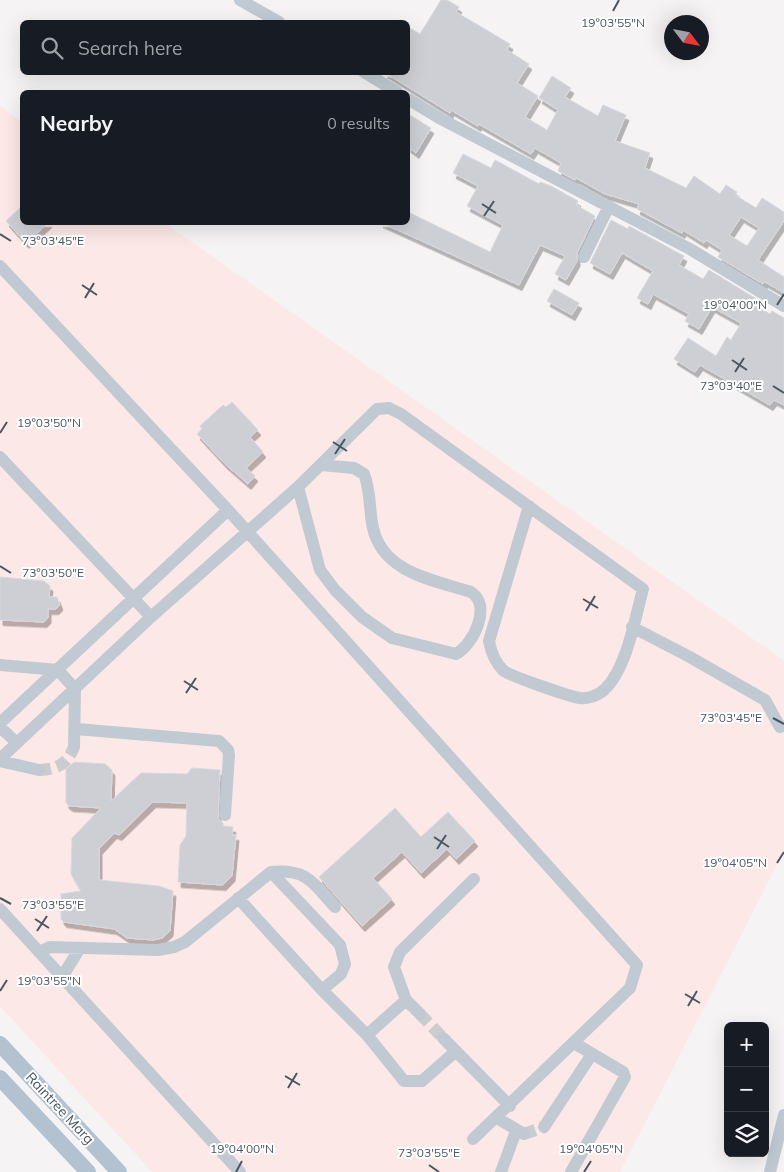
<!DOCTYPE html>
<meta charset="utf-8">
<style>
:root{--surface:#171b24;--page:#20242c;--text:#f1f3f6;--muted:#9ea1a6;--line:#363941}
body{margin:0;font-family:Mulish,sans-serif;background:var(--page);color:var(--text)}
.controls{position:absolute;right:15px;bottom:15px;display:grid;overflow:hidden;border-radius:8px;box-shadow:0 5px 20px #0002}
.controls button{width:45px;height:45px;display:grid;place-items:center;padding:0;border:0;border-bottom:1px solid var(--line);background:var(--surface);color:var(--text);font:25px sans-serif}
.compass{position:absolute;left:664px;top:15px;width:45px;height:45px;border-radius:50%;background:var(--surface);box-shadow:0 5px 20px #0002;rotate:122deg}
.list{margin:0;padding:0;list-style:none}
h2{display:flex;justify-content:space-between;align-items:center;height:65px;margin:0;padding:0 20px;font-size:21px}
h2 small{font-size:16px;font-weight:400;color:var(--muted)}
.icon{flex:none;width:28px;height:28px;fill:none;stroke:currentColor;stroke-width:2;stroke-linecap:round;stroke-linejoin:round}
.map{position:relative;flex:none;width:784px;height:1172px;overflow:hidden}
.search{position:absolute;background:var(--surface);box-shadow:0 5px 20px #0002;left:20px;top:20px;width:390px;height:55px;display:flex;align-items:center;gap:12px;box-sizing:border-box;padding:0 18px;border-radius:8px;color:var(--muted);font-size:19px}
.panel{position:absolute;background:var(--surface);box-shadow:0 5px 20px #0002;left:20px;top:90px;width:390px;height:135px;border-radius:8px}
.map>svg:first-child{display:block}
</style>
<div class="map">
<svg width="784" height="1172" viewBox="0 0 784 1172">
<defs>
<filter id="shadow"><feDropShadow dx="3" dy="5.5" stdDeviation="0" flood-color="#0004"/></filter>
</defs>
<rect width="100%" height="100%" fill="#f5f3f3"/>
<path fill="#fce8e6" d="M0 106 22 122V222L165 223 784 661V851L620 1172H152L0 1006Z"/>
<path fill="#cdcfd5" stroke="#d7d9de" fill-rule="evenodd" filter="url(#shadow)" d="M441 0H447L459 7 456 12 510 44 507 50 529 64 517 83 538 96 525 117 547 130 558 110 539 98 552 76 571 88 565 97 598 116 603 105 626 115 615 141 650 153 645 168 686 188 694 176 720 194 726 185 737 192 735 195 756 208 762 198 784 212V221L758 260 784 277V293L765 282 763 284 718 257 722 250 706 240 704 243 683 230 682 233 637 209 639 204 605 194 576 178 575 180 558 171 561 163 535 148 531 154 479 124 478 126 451 110 450 113 384 72H408V27L420 34ZM741 217 759 228 747 246 729 235Z
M408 114 431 128 416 153 408 147Z
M463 154 491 168 495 160 539 184 540 182 551 186 578 201 576 205 595 216 577 253V261L566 280 555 274 565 256 540 245 519 285 380 222H408V212L490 252 503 225 467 206 478 186 453 173Z
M22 206V222H49L26 243 6 221Z
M611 220 628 229 629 226 684 256 679 265 703 279 709 270 755 298 751 303 770 314 772 311 784 318V405L774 400 770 405 700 365 695 372 674 359 688 338 716 356 727 337 731 340 741 323 712 307 699 329 685 321 689 314 653 294 648 304 637 298 653 271 622 253 610 274 590 263Z
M554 289 579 303 572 315 547 301Z
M232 402 258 430 250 437 263 452 246 468 255 476 248 484 225 464 197 434 202 429 200 426 223 405 226 407Z
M0 577 44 581 50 586 49 597H57L60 605 56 609H48V618L44 622 0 620Z
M74 762 105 764 112 770 111 801 141 773 187 774 192 768 220 770 218 818 223 823V826L233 827 232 835H236L232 876 223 885 178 882 180 845 186 836 187 803 153 802 119 835 114 833 99 849V880L159 886 173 891 170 931 162 938 153 940 127 938 114 929 64 922 61 919V894L81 891 71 874 72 838 101 808 70 806 66 803V769Z
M395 808 421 837 448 812 475 841 456 859 447 849 421 873 402 852 373 878 392 899 362 926 319 877Z"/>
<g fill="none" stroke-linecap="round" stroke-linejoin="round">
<path stroke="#caccce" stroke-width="12" stroke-dasharray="12 6" stroke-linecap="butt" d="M39 770C57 769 67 765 74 747
M420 1014 443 1038
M524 1134 544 1127"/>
<path stroke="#c1cad2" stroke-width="12" d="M240 0 279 22
M364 72 397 92
M408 99 441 119 690 249 784 306
M584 257 609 206
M0 266 228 510 637 965 630 988 473 1139
M0 457 151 617
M298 487 320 570 335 590 362 617 392 638 456 654C474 644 492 605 471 592 434 580 383 573 373 528 369 511 371 491 364 474L354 468 321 465
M632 627 688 656 765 700 780 727
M0 665 58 670 75 689 74 747
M0 723 228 510
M0 727 17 743
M76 729 219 741 228 750 229 755 225 815
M0 759 151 617 298 487 377 409 389 408 401 414 643 589C635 618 627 668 605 689 599 695 589 699 580 698 571 697 510 676 504 671 495 663 491 652 489 641L529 506
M0 761 39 770
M238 898 322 990 341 974 345 964 340 945 271 872
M0 909 240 1172
M39 952 50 947 158 950 174 947 185 942 271 872C308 869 312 882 335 907
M62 977 80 948
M322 990 367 1035 404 1081H422L456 1051
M406 1000 420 1014
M367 1035 406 1000 394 967 400 952 474 879
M443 1038 510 1106
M497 1118 524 1134
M544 1127 592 1054
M501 1172 516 1131
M571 1172 625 1077 623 1072 574 1043
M770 1172 784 1115"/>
<path stroke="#b3c2d1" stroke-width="16" d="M0 1044 119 1172
M0 1078 88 1172"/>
</g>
<path fill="none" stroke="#4a5661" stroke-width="2" d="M613 11 619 0M482 204 496 213M484 216 494 201M0 234 11 241M82 285 97 295M85 298 94 283M777 305 784 294M732 360 747 370M735 372 744 358M773 386 784 393M0 433 7 422M333 442 347 451M335 454 345 439M0 566 11 573M583 599 598 608M586 611 595 596M184 681 198 690M186 693 196 678M773 718 784 724M434 837 449 847M437 849 446 835M777 863 784 852M0 898 11 904M35 919 49 928M37 931 47 916M0 991 7 980M685 994 700 1003M688 1006 697 991M285 1076 300 1085M288 1088 297 1073M429 1165 439 1172M236 1172 242 1161M584 1172 591 1161"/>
<g text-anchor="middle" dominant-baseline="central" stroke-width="4" stroke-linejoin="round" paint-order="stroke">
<g font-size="14" fill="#4a5661" stroke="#fff">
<text transform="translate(60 1108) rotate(47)">Raintree Marg</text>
</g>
</g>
<g font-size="12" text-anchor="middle" fill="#4a5661" stroke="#fff" stroke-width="4" stroke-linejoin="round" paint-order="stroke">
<text x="613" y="27">19°03'55"N</text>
<text x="53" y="245">73°03'45"E</text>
<text x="735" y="309">19°04'00"N</text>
<text x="731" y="390">73°03'40"E</text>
<text x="49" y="427">19°03'50"N</text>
<text x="53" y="577">73°03'50"E</text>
<text x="731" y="722">73°03'45"E</text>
<text x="735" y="867">19°04'05"N</text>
<text x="53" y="909">73°03'55"E</text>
<text x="49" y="985">19°03'55"N</text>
<text x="242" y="1153">19°04'00"N</text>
<text x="591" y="1153">19°04'05"N</text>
<text x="429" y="1157">73°03'55"E</text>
</g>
</svg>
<div class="controls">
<button>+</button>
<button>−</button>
<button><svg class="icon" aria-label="layers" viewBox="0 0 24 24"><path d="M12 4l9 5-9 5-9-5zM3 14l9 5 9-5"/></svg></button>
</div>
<svg class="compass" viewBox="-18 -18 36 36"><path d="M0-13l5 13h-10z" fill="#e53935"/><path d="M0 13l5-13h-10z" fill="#9ea1a6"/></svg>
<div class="search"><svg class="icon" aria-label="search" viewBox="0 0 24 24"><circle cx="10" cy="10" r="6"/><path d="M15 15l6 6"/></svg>Search here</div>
<section class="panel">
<h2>Nearby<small>0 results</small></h2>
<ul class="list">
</ul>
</section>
</div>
